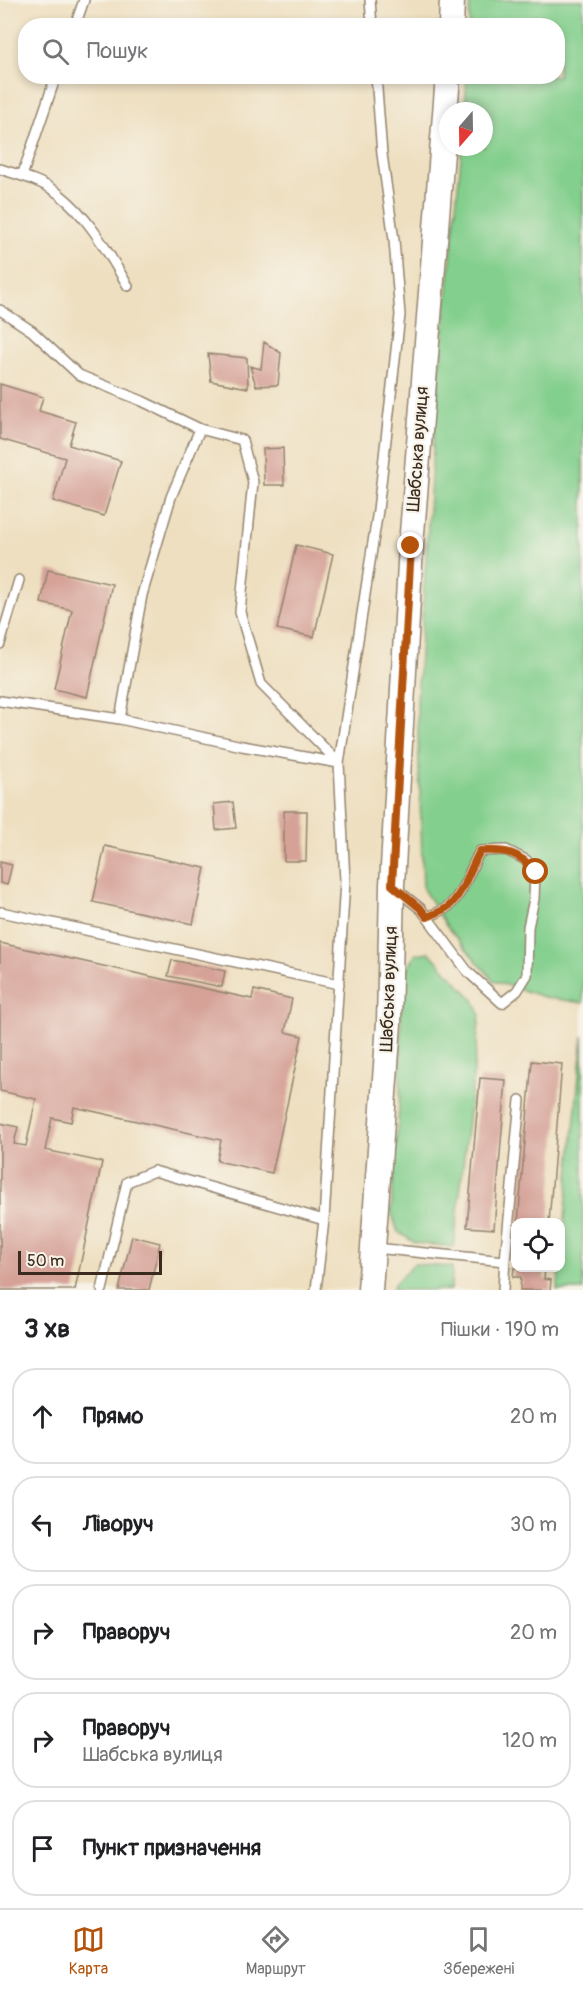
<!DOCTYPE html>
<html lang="uk">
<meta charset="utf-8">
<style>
:root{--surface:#fff;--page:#f2f2f2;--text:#202124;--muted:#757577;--line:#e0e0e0;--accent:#b45309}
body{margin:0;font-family:Pangolin,sans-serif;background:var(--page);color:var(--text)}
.controls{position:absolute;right:18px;bottom:18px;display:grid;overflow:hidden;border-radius:12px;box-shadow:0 3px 9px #0003}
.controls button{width:54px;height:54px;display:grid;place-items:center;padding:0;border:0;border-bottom:2px solid var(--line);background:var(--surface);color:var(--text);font:30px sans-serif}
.compass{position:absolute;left:439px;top:102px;width:54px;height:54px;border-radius:50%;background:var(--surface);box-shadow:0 3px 9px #0003;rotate:200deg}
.scale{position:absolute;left:18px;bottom:15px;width:144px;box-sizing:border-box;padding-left:6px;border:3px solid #3b2a1e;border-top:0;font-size:16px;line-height:21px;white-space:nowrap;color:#3b2a1e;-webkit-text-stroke:4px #f7f3e8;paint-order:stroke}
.stop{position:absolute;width:18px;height:18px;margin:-14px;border:4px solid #b45309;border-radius:50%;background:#fff}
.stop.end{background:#b45309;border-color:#fff;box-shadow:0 2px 6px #0008}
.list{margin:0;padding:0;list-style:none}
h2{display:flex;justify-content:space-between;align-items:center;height:78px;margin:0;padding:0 24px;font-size:26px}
h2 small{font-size:20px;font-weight:400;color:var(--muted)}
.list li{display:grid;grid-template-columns:39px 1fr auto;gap:18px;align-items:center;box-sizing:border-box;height:96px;margin:0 12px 12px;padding:0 12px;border:2px solid var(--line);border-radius:24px}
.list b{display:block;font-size:22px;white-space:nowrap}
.list p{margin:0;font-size:20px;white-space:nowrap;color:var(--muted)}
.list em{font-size:20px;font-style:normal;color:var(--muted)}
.icon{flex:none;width:33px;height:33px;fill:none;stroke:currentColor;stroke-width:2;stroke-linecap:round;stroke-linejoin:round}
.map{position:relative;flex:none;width:583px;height:1290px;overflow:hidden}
.search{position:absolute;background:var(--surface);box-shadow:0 3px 9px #0003;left:18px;right:18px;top:18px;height:66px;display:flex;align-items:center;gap:15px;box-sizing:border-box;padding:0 21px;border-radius:24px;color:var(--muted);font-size:22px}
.sheet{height:618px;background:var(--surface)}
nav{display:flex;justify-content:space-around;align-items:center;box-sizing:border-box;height:84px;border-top:2px solid var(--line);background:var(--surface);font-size:16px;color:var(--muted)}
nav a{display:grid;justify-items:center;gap:3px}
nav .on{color:var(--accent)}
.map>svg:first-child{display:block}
</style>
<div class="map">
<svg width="583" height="1290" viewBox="0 0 583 1290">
<rect width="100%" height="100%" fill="#f7f3e8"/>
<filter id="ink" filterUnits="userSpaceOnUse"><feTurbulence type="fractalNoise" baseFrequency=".0167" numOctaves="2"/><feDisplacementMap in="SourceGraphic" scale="12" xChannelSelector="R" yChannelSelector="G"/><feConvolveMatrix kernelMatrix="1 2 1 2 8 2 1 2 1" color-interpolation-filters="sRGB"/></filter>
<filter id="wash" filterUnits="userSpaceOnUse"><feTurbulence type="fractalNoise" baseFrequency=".008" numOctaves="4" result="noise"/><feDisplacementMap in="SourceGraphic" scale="24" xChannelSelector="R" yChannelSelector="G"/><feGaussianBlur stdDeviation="1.35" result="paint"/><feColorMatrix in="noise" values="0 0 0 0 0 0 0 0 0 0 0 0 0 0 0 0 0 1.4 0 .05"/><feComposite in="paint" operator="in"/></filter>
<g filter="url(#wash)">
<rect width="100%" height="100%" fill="#eedfc0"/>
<path fill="#83cf8d" stroke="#5f7c56" stroke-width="1.5" d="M470 0H583V1003L547 998 494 981 447 927 423 889 417 702 435 415 462 147H484V111H465L467 77 558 76V26L469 25Z
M429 952 474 1000 480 1014 454 1247 415 1243 398 1232 391 1211 400 1094 402 976 416 954Z
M583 1036V1290H557L560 1268Z
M414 1264 452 1267 451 1290H393L394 1284Z"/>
<g id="blocks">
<path fill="#d6a298" d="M264 342 281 353 278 385 256 386 250 366 261 369Z
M208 354 247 358 248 388 211 381Z
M0 384 43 397 39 411 76 422 69 445 121 461 104 516 53 501 65 458 0 439Z
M283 448 284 485H264L263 449Z
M296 545 333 554 314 637 277 629Z
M48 570 112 584 87 697 54 689 72 610 41 603Z
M233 802 236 828 216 830 214 804Z
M284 811H307L306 861H284Z
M105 846 205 868 193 924 93 902Z
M0 862 12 865 7 885 0 883Z
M0 943 252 999 254 990 292 999 285 1032 302 1036 272 1173 217 1161 221 1140 74 1107 71 1122 52 1118 45 1150 102 1162 75 1290H0V1123L18 1127 14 1144 26 1146 36 1099 0 1091Z
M172 960 225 971 222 987 168 976Z
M532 1061 562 1064 549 1222H518Z
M480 1078 506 1080 494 1229 467 1227Z
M132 1236 160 1243 149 1290H119Z
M514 1268H545L544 1279 551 1280 550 1290H520L521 1277H513Z"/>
</g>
</g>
<g filter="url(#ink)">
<use href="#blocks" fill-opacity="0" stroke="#94846f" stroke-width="1.5"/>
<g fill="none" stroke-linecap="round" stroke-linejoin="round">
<defs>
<path id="service" d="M370 0 372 26
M75 26 84 0
M0 169C19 175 43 181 59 194 90 218 108 253 128 286
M22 176 56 76
M0 310 32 331 79 375 142 401 200 429 242 440 253 482 240 612 261 684 339 763 345 881 324 1220 316 1290
M0 644 19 580
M0 701 120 719 242 746 339 763 378 510 400 315 394 240 382 154 376 76
M120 719 142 595 171 497 200 429
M396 889 421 909 427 917C434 914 443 911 449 906 463 894 471 867 480 851L506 850 526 860 535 872 534 899 528 927 527 975 517 991 502 1003 468 972 427 917
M1 912 339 984
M375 1248 505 1261 503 1290
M505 1261 520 1100
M102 1290 127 1182 154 1171 324 1220"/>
<path id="tertiary" d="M451 26 452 0
M370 1290 389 1023 392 885 411 546 448 76"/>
</defs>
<use href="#service" stroke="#94846f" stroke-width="12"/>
<use href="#tertiary" stroke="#94846f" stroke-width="27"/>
<use href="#service" stroke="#fff" stroke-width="9"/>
<use href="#tertiary" stroke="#fff" stroke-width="24"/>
</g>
</g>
<g fill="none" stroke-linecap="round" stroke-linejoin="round" filter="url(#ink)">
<path stroke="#b45309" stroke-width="8" d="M411 546 392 885 421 909 427 917C434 914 443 911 449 906 463 894 471 867 480 851 506 850 518 851 536 872"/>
</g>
<g text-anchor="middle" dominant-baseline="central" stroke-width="4.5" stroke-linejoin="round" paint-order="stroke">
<g font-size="18" fill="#3b2a1e" stroke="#f7f3e8">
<text transform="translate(418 449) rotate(-86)">Шабська вулиця</text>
<text transform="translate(389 989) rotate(-88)">Шабська вулиця</text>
</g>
</g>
</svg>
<div class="controls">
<button><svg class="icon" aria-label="locate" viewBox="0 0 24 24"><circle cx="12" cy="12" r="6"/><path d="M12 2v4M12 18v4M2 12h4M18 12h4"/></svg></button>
</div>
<svg class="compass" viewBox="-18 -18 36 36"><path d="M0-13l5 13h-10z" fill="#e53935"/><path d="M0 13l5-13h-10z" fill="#757577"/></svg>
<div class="scale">50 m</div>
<div class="stop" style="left:536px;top:872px"></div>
<div class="stop end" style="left:411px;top:546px"></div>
<div class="search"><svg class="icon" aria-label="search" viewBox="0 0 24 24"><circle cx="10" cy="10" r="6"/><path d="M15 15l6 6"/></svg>Пошук</div>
</div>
<section class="sheet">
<h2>3 хв<small>Пішки · 190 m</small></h2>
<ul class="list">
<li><svg class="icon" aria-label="ahead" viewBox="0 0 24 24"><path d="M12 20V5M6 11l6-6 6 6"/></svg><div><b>Прямо</b></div><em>20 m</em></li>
<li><svg class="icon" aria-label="left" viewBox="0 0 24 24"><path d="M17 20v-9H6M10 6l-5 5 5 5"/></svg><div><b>Ліворуч</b></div><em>30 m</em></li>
<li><svg class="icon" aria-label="right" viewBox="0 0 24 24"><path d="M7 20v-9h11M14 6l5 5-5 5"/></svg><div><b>Праворуч</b></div><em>20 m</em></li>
<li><svg class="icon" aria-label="right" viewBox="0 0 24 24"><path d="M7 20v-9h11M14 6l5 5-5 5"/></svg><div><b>Праворуч</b><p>Шабська вулиця</p></div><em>120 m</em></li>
<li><svg class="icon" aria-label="arrive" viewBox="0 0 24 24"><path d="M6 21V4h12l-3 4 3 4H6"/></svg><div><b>Пункт призначення</b></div></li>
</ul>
</section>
<nav>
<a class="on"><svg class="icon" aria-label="map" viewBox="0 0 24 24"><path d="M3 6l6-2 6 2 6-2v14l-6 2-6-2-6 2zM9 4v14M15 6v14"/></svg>Карта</a>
<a><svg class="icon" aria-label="directions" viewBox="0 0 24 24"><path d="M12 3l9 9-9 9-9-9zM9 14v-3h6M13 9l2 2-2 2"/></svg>Маршрут</a>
<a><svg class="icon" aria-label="saved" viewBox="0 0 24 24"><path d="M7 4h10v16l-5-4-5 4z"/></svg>Збережені</a>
</nav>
